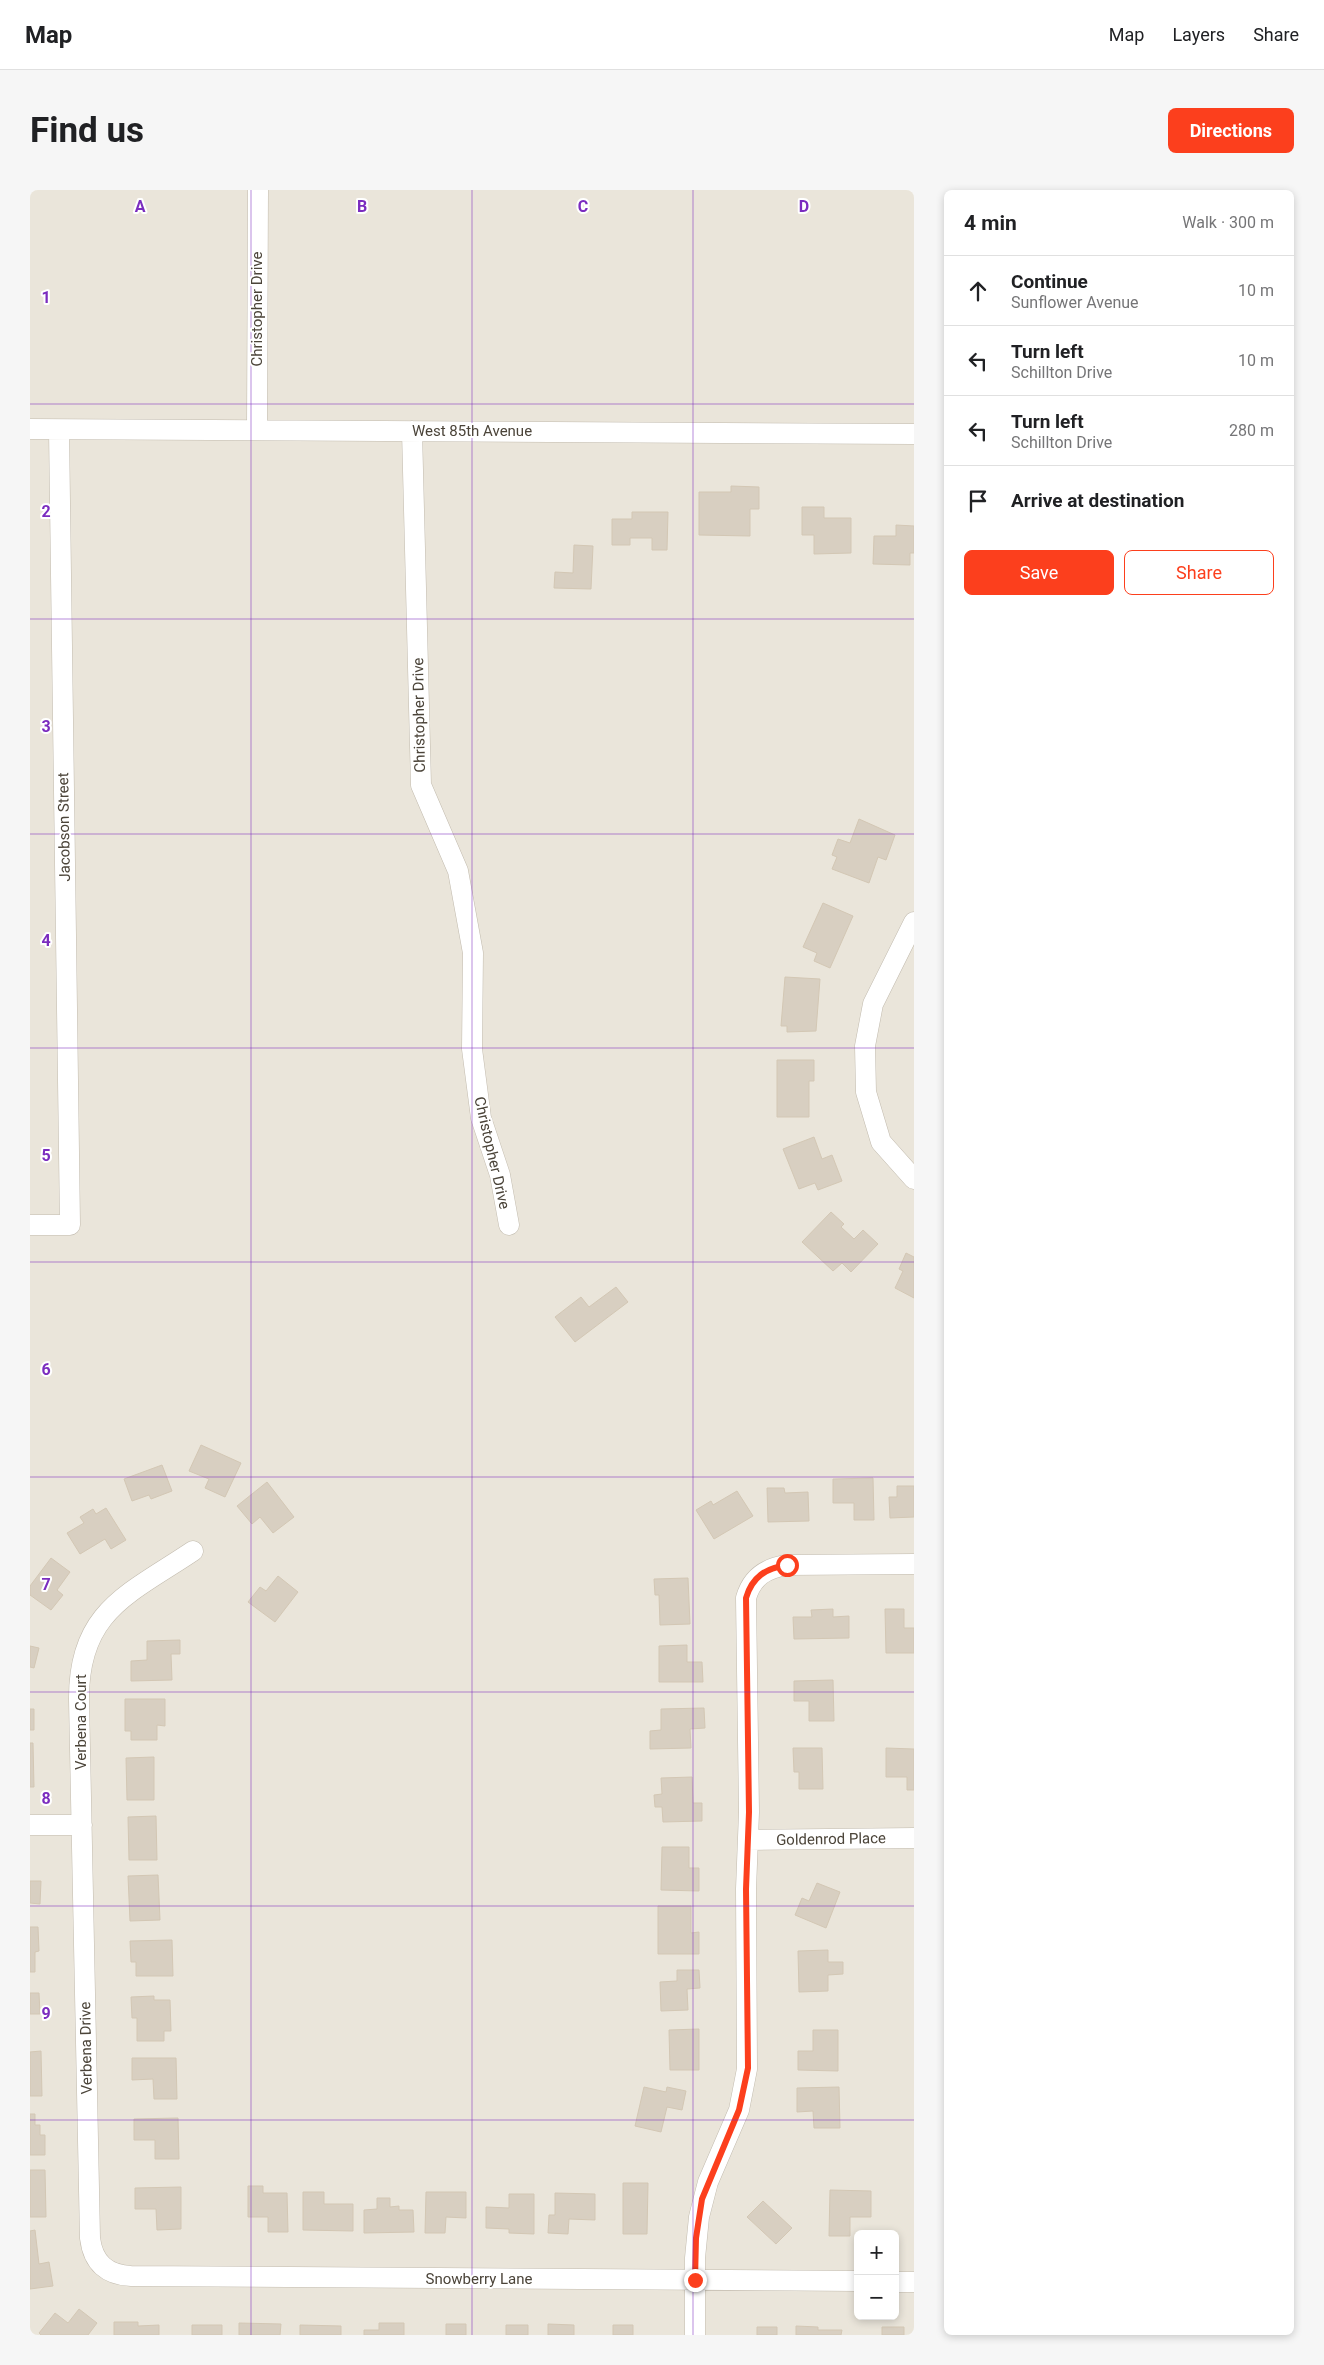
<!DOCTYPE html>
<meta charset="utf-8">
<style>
:root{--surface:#fff;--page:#f6f6f6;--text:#202124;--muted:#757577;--line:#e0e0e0;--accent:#fc3f1d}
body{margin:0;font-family:Roboto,sans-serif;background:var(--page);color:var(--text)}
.controls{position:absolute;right:15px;bottom:15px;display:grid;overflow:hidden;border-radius:8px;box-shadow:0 2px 8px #0003}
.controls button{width:45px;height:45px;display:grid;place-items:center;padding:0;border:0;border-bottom:1px solid var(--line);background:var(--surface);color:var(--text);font:25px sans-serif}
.stop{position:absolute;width:15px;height:15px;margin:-11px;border:4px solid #fc3f1d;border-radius:50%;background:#fff}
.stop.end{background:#fc3f1d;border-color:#fff;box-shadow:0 1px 5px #0008}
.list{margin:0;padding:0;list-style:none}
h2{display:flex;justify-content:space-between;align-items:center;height:65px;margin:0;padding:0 20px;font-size:21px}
h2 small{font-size:16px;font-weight:400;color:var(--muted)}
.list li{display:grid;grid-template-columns:32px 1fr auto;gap:15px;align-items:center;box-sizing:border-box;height:70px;padding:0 20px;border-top:1px solid var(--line)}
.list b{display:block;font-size:19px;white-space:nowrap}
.list p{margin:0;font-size:16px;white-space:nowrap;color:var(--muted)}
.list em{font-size:16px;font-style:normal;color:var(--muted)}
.actions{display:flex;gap:10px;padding:15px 20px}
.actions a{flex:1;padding:11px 0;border:1px solid var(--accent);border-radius:8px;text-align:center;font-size:18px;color:var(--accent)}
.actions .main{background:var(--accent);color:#fff}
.icon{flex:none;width:28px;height:28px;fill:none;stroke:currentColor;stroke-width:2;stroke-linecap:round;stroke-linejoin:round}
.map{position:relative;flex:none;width:884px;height:2145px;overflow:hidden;border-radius:8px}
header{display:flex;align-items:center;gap:30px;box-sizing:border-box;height:70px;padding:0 25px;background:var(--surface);border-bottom:1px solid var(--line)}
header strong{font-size:24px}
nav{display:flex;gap:28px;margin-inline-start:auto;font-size:18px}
.intro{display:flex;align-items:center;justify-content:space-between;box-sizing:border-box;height:120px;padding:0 30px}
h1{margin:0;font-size:35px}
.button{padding:12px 22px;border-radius:8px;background:var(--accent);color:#fff;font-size:18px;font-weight:700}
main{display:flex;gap:30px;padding:0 30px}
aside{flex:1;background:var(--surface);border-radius:8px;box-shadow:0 2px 8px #0003}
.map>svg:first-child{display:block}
</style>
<header>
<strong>Map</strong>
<nav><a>Map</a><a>Layers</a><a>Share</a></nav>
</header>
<div class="intro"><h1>Find us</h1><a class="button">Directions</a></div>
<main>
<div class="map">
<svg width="884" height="2145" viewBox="0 0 884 2145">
<rect width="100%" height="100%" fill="#f6f3ec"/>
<path fill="#eae5da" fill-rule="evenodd" d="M0 0H884V2145H0ZM828 2044H865V2126H828Z"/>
<path fill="#d8cfc1" stroke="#d3c7b4" d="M701 296 729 297V319H720V346L669 345V302H701Z
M772 317H794V328H821V363L784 364V345H772Z
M602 322H638L637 360H622V348H600V355H582V329H602Z
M866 335 884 336V363H880V375L843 374 844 346H866Z
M544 355 563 356 561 399 524 398 525 382 543 383Z
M829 629 865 645 856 670 848 667 839 693 802 679 807 667 802 665 808 649 820 653Z
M793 713 823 726 800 778 784 771 787 763 773 757Z
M755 787 790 789 786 841 757 842V836H751Z
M747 870H784V891H779V927H747Z
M784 947 792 969 802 965 812 991 788 1000 785 993 769 999 753 959Z
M801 1022 814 1034 811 1037 824 1049 833 1040 848 1054 821 1082 812 1073 803 1081 772 1052Z
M876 1063 884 1067V1108L865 1098 873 1081 869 1079Z
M586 1097 598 1112 545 1152 525 1127 551 1107 559 1117Z
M171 1255 211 1273 195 1307 175 1298 179 1289 159 1281Z
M132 1275 142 1301 121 1309 119 1305 102 1311 94 1289Z
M843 1288 844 1330H824V1313H803V1289Z
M237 1292 264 1327 243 1343 230 1327 222 1334 207 1316Z
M867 1296H884V1327L860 1328 859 1307H867Z
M737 1298H754L755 1303 778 1302 779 1331 738 1332Z
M707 1301 723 1326 684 1349 666 1320 681 1311 683 1315Z
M76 1318 96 1350 81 1359 75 1349 50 1364 37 1343 54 1333 50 1327 63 1319 66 1324Z
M21 1368 40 1382 27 1400 33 1405 21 1420 0 1405V1396Z
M248 1386 268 1402 245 1432 218 1412 230 1397 236 1401Z
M658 1388 660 1434 630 1435 629 1405H625L624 1389Z
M803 1419V1427L819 1426V1448L764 1449 763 1427H782L781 1420Z
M855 1419H874V1438H884V1463H856Z
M150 1450V1464H141L142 1490 101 1491V1471L117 1470V1451Z
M657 1455V1472H672L673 1492H629V1456Z
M0 1456 9 1458 4 1478 0 1477Z
M803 1490 804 1531H779V1511H764V1491Z
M95 1509H135V1536L127 1535V1550H101V1541H95Z
M674 1518 675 1538 660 1539 661 1558 620 1559V1541L631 1540V1519Z
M0 1519H4V1540H0Z
M0 1553H3L4 1597H0Z
M763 1558H792L793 1599H769V1582H764Z
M856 1558 884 1559V1600H877V1587H856Z
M124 1567V1610H97L96 1568Z
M662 1587 663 1613H672V1631L633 1632 632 1617H625L624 1605 632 1604 631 1588Z
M126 1626 127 1670H99L98 1627Z
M632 1657H659V1678H669V1701L631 1700Z
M128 1685 130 1730 100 1731 98 1686Z
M0 1691H11L10 1714 0 1713Z
M787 1693 810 1702 796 1738 765 1725 772 1708 779 1711Z
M628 1716H661V1743L669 1742V1764H628Z
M0 1737H8L9 1761 5 1762V1782H0Z
M142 1750 143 1786H106V1772H101L100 1751Z
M798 1760V1772H813V1784L798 1785V1801L769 1802 768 1761Z
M647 1780H669L670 1798 657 1799 658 1820 631 1821 630 1792 647 1791Z
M0 1803H9L10 1824H0Z
M124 1806V1810H140L141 1841H134V1851H107V1828H102L101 1807Z
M669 1839V1880H640L639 1840Z
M783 1840H808V1881L768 1880V1861H783Z
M11 1861 12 1906H0V1862Z
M102 1868H146L147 1909H124L123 1889 102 1890Z
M614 1897 636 1902 637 1897 656 1901 652 1920 637 1917 631 1942 605 1936Z
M809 1897 810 1938H784L783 1921 767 1922V1898Z
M0 1924H5V1935H10V1945H15V1965H0Z
M148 1928 149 1969H125V1950H104V1929Z
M0 1980H15L16 2027H0Z
M593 1993H618L617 2044H593Z
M218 1996H233V2003H257L258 2042H238V2027H218Z
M151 1997V2039L127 2040 126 2019H105V1998Z
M800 2000 841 2001V2027H820V2046H799Z
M273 2002H294V2014H323V2041L273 2040Z
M396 2002H436V2028L416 2027 415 2043H395Z
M525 2003 565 2004V2030L539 2029 538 2044 518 2043 519 2025H525Z
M479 2004H504V2044L479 2043V2039L456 2038V2017L479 2018Z
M347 2008H360V2017L369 2016V2020H383L384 2042 334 2043V2020L347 2019Z
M733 2011 762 2038 746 2054 717 2027Z
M5 2040 9 2074 19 2072 23 2096 0 2099V2041Z
M49 2119 67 2133 58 2145H11L9 2143 25 2123 38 2133Z
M84 2132H108V2136L129 2135V2145H84Z
M209 2133 251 2134 250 2145H209Z
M349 2133H374V2145H334V2140H349Z
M416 2134H436V2145H416Z
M518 2134 544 2135V2145H518Z
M162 2135H192V2145H162Z
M270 2135 311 2136V2145H270Z
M476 2135H498V2145H476Z
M583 2135H603V2145H583Z
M766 2136 788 2137V2140H812L811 2145H766Z
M727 2137H747V2145H727Z
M852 2137H874V2145H852Z"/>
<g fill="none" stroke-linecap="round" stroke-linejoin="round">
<defs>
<path id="street" d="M0 239 884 244
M227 239 228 0
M382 241 391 595 428 681 443 763 442 859 451 928 470 985 479 1035
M884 732 843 814 835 856 836 902 851 952 884 989
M0 1035H40L29 240
M163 1361C99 1404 48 1421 49 1510L60 2048C63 2073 77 2085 101 2086L828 2091
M0 1635H52
M718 1650 884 1648
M865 2092H884
M665 2145V2068L669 2027 678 1992 709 1920 717 1879 716 1699 719 1622 716 1408C722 1387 736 1378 757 1375L884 1374"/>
</defs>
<use href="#street" stroke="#c2bbae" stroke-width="21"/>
<use href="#street" stroke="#fff" stroke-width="20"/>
</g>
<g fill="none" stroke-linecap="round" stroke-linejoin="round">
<path stroke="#fc3f1d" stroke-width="6" d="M665 2090 666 2048 672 2009 709 1920 718 1878 716 1699 719 1622 716 1408C722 1387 736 1378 757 1375"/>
</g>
<path fill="none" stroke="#7b2cbf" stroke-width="1" stroke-opacity="0.55" d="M221 0V2145M442 0V2145M663 0V2145M0 214H884M0 429H884M0 644H884M0 858H884M0 1072H884M0 1287H884M0 1502H884M0 1716H884M0 1930H884"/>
<g text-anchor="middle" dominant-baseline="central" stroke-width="4" stroke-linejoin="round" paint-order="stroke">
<g font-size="15" fill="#4b4439" stroke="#fff">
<text transform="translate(227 119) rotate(-90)">Christopher Drive</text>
<text x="442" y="241">West 85th Avenue</text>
<text transform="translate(389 525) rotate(-91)">Christopher Drive</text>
<text transform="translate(34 637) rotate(-91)">Jacobson Street</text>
<text transform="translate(462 963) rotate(77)">Christopher Drive</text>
<text transform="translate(51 1532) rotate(-90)">Verbena Court</text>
<text transform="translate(801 1649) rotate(-1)">Goldenrod Place</text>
<text transform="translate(56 1858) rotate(-91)">Verbena Drive</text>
<text x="449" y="2089">Snowberry Lane</text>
</g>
</g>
<g font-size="16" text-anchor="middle" font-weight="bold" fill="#7b2cbf" stroke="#fff" stroke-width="4" stroke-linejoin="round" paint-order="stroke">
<text x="110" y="22">A</text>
<text x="332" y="22">B</text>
<text x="553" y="22">C</text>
<text x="774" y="22">D</text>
<text x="16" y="113">1</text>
<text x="16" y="327">2</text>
<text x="16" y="542">3</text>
<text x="16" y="756">4</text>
<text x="16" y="971">5</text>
<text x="16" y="1185">6</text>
<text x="16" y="1400">7</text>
<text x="16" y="1614">8</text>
<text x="16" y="1829">9</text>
</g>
</svg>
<div class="controls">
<button>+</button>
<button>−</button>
</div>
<div class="stop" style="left:757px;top:1375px"></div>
<div class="stop end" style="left:665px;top:2090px"></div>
</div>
<aside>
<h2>4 min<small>Walk · 300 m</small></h2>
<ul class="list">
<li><svg class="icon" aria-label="ahead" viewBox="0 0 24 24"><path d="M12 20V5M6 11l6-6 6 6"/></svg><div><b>Continue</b><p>Sunflower Avenue</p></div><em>10 m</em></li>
<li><svg class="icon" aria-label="left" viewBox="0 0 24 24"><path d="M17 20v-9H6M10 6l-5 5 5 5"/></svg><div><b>Turn left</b><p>Schillton Drive</p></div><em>10 m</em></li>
<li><svg class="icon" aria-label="left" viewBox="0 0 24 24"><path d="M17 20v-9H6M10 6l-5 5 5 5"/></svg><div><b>Turn left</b><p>Schillton Drive</p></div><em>280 m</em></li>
<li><svg class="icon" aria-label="arrive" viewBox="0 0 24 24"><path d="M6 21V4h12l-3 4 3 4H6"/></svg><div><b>Arrive at destination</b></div></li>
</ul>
<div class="actions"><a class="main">Save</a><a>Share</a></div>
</aside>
</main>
